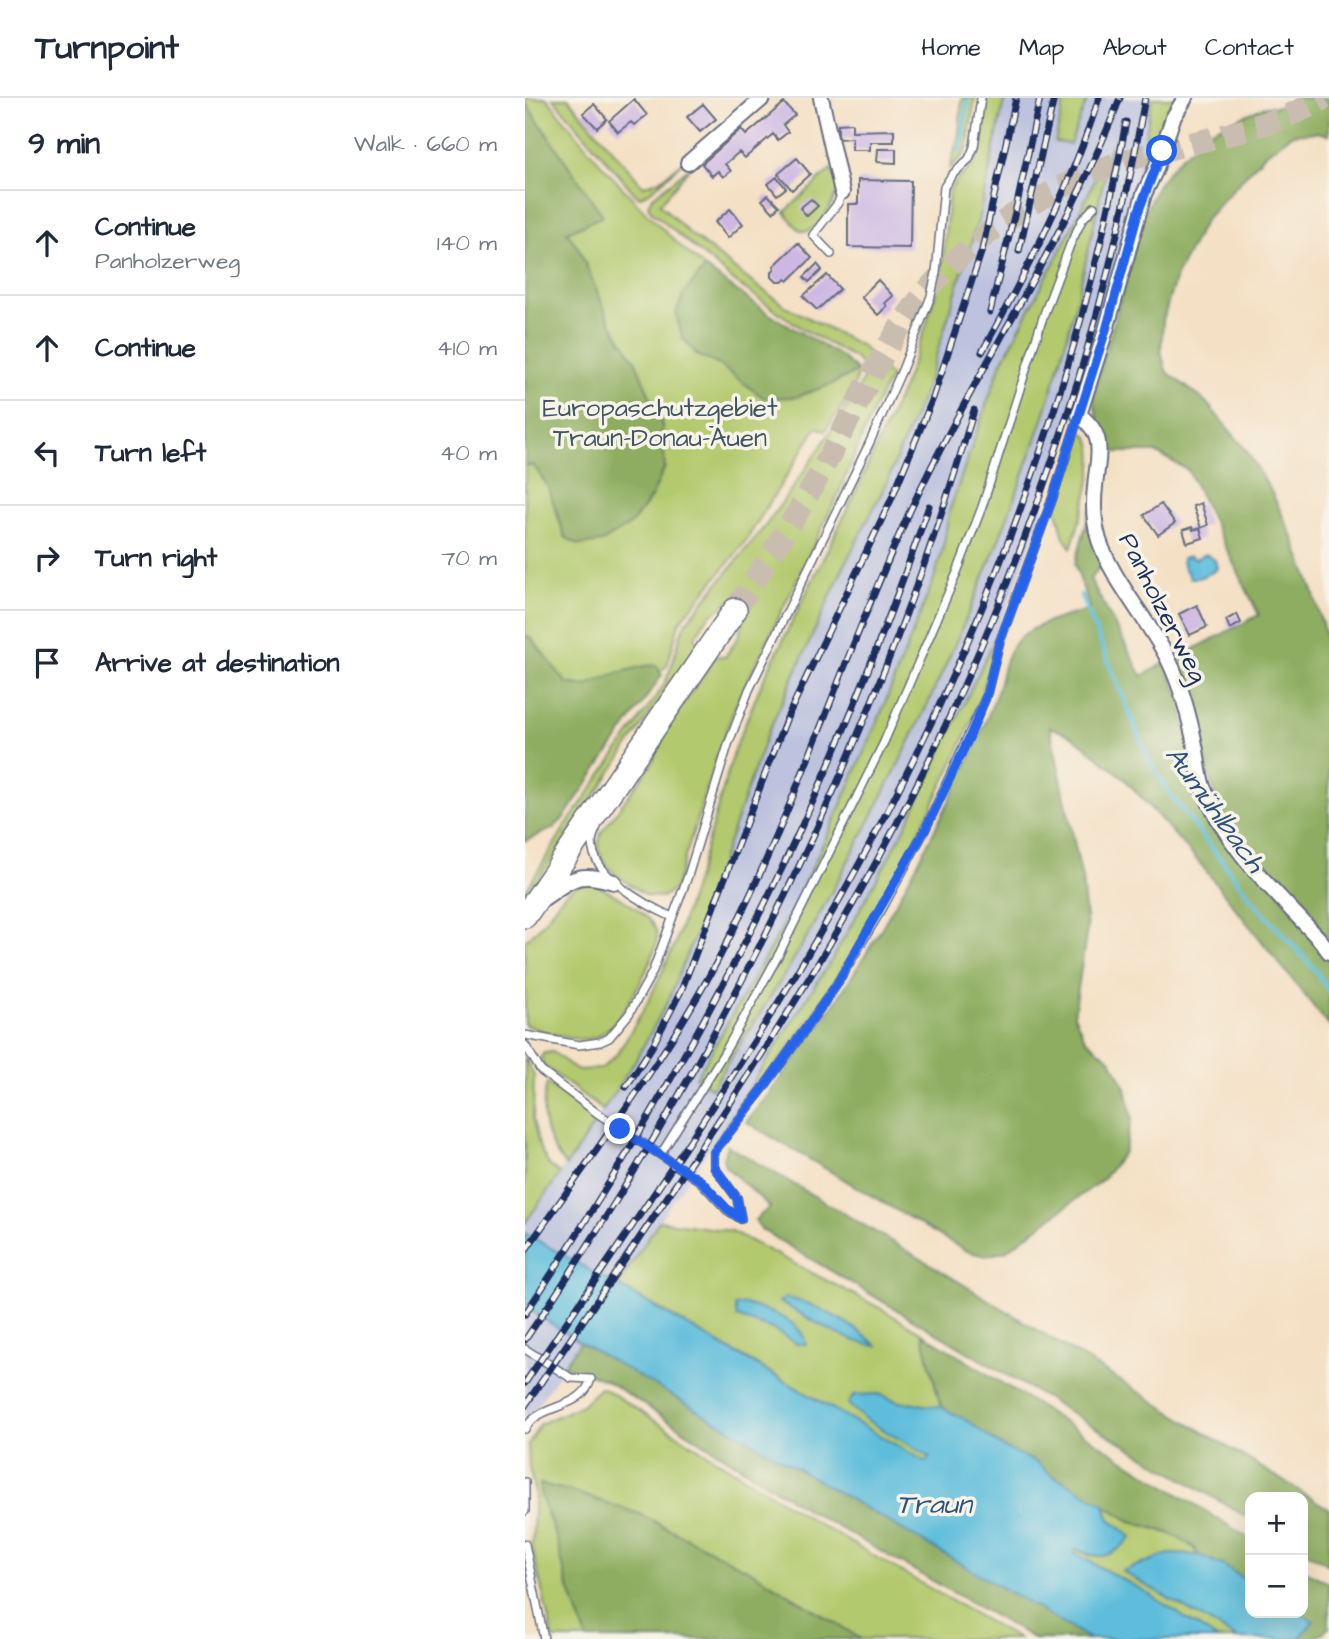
<!DOCTYPE html>
<meta charset="utf-8">
<style>
:root{--surface:#fff;--page:#f2f2f3;--text:#1f2937;--muted:#747a83;--line:#e0e1e3}
body{margin:0;font-family:"Architects Daughter",sans-serif;background:var(--page);color:var(--text)}
.controls{position:absolute;right:21px;bottom:21px;display:grid;overflow:hidden;border-radius:14px;box-shadow:0 7px 28px #0002}
.controls button{width:63px;height:63px;display:grid;place-items:center;padding:0;border:0;border-bottom:2px solid var(--line);background:var(--surface);color:var(--text);font:35px sans-serif}
.stop{position:absolute;width:21px;height:21px;margin:-16px;border:5px solid #2563eb;border-radius:50%;background:#fff}
.stop.end{background:#2563eb;border-color:#fff;box-shadow:0 2px 7px #0008}
.list{margin:0;padding:0;list-style:none}
h2{display:flex;justify-content:space-between;align-items:center;height:91px;margin:0;padding:0 28px;font-size:30px}
h2 small{font-size:23px;font-weight:400;color:var(--muted)}
.list li{display:grid;grid-template-columns:46px 1fr auto;gap:21px;align-items:center;box-sizing:border-box;height:105px;padding:0 28px;border-top:2px solid var(--line)}
.list b{display:block;font-size:26px;white-space:nowrap}
.list p{margin:0;font-size:23px;white-space:nowrap;color:var(--muted)}
.list em{font-size:23px;font-style:normal;color:var(--muted)}
.icon{flex:none;width:38px;height:38px;fill:none;stroke:currentColor;stroke-width:2;stroke-linecap:round;stroke-linejoin:round}
.map{position:relative;flex:none;width:804px;height:1541px;overflow:hidden}
header{display:flex;align-items:center;gap:42px;box-sizing:border-box;height:98px;padding:0 35px;background:var(--surface);border-bottom:2px solid var(--line)}
header strong{font-size:33px}
nav{display:flex;gap:38px;margin-inline-start:auto;font-size:24px}
main{display:flex}
aside{flex:1;background:var(--surface)}
.map>svg:first-child{display:block}
</style>
<header>
<strong>Turnpoint</strong>
<nav><a>Home</a><a>Map</a><a>About</a><a>Contact</a></nav>
</header>
<main>
<aside>
<h2>9 min<small>Walk · 660 m</small></h2>
<ul class="list">
<li><svg class="icon" aria-label="ahead" viewBox="0 0 24 24"><path d="M12 20V5M6 11l6-6 6 6"/></svg><div><b>Continue</b><p>Panholzerweg</p></div><em>140 m</em></li>
<li><svg class="icon" aria-label="ahead" viewBox="0 0 24 24"><path d="M12 20V5M6 11l6-6 6 6"/></svg><div><b>Continue</b></div><em>410 m</em></li>
<li><svg class="icon" aria-label="left" viewBox="0 0 24 24"><path d="M17 20v-9H6M10 6l-5 5 5 5"/></svg><div><b>Turn left</b></div><em>40 m</em></li>
<li><svg class="icon" aria-label="right" viewBox="0 0 24 24"><path d="M7 20v-9h11M14 6l5 5-5 5"/></svg><div><b>Turn right</b></div><em>70 m</em></li>
<li><svg class="icon" aria-label="arrive" viewBox="0 0 24 24"><path d="M6 21V4h12l-3 4 3 4H6"/></svg><div><b>Arrive at destination</b></div></li>
</ul>
</aside>
<div class="map">
<svg width="804" height="1541" viewBox="0 0 804 1541">
<rect width="100%" height="100%" fill="#f7f3e8"/>
<filter id="ink" filterUnits="userSpaceOnUse"><feTurbulence type="fractalNoise" baseFrequency=".0143" numOctaves="2"/><feDisplacementMap in="SourceGraphic" scale="14" xChannelSelector="R" yChannelSelector="G"/><feConvolveMatrix kernelMatrix="1 2 1 2 8 2 1 2 1" color-interpolation-filters="sRGB"/></filter>
<filter id="wash" filterUnits="userSpaceOnUse"><feTurbulence type="fractalNoise" baseFrequency=".00686" numOctaves="4" result="noise"/><feDisplacementMap in="SourceGraphic" scale="28" xChannelSelector="R" yChannelSelector="G"/><feGaussianBlur stdDeviation="1.57" result="paint"/><feColorMatrix in="noise" values="0 0 0 0 0 0 0 0 0 0 0 0 0 0 0 0 0 1.4 0 .05"/><feComposite in="paint" operator="in"/></filter>
<g filter="url(#wash)">
<rect width="100%" height="100%" fill="#f4e0c4"/>
<path fill="#bdc3de" fill-rule="evenodd" d="M480 0H540L530 43 545 46 563 0H627L611 96 571 241 518 408V415L471 538 379 732 309 858 191 1042 134 1123 93 1187 0 1135V1125L110 964 143 903 171 835 241 639 319 468 362 384 403 284 453 123ZM584 51 554 193 475 437 443 518 402 610 318 772 262 873 186 989 171 980 264 818 308 725 356 615 409 481 418 450 424 414 475 268 551 122Z
M0 1209 55 1244 0 1326Z"/>
<path fill="#b3c96d" stroke="#677c66" stroke-width="2" d="M0 0H22C69 61 121 119 180 170L173 179 316 281 332 273C333 293 310 317 300 333L292 329 220 444 154 525 142 568 126 579 0 732Z
M28 0H43L118 88 135 82 167 57 126 93 115 99 111 97Z
M437 0H450L442 50 439 57 425 70 434 35Z
M461 0H480L453 123 403 284 362 384 319 468 241 639 171 835 143 903 110 963 78 1012 18 967 16 959 19 955 28 954 51 972 76 971 93 955 124 902 150 846 175 770 210 650 236 587 327 402 379 287 401 228 417 173 424 94C432 77 442 76 449 65 459 48 458 19 461 0Z
M540 0H563L545 46 530 44Z
M627 0H654L622 78 611 96Z
M586 47C565 147 544 247 510 344 463 479 405 609 338 735 313 782 289 829 261 874 237 913 211 951 187 990L171 980 264 818 308 725 356 615 409 481 418 450 424 414 475 268 551 122Z
M167 67 135 106 164 135 228 185 262 209 337 248 366 279 351 306 312 399 210 609 191 661 150 791 137 799 122 798 91 777 77 761 73 750 76 735 126 667 142 630 191 558 200 559 214 538 220 516 205 503 184 518 170 538 173 545 0 801V794L40 729 137 590C150 568 150 548 160 526L241 427 287 362 334 290 339 278V270L330 260 279 232 210 184 126 113 123 107 126 101Z
M306 71C308 76 311 82 312 87 314 99 294 132 281 133 272 134 265 120 260 114Z
M555 333C585 343 553 426 546 450L539 440 531 408Z
M471 538C462 597 436 649 410 702 379 764 347 826 309 884 274 940 232 991 191 1042L309 858 379 732Z
M67 785C85 794 123 813 131 832 138 851 100 915 86 928 82 932 74 938 68 940 51 945 17 933 0 927V843C5 838 11 833 16 827 32 808 39 786 67 785Z
M0 959 9 978 8 1022 15 1051 24 1067 35 1076 0 1125Z
M22 985 72 1022 41 1068C20 1044 14 1016 22 985Z
M134 1123 206 1133 355 1210 397 1235 416 1309 374 1304 354 1296 374 1340 405 1359 402 1365 93 1187Z
M75 1290 80 1291 290 1424 493 1541H336L224 1472 16 1386V1398L32 1442 42 1484 62 1541H28L7 1448 10 1396 4 1368 3 1347 15 1326 57 1307Z
M579 1406C588 1412 598 1420 608 1424 629 1432 661 1436 673 1457L644 1456 598 1474 713 1541H692L619 1493 548 1455 551 1451 565 1458 605 1440 584 1420Z"/>
<path fill="#8ead60" stroke="#546e5f" stroke-width="2" d="M768 0H804V37L792 34 768 36 739 57 680 122 651 178 638 222 636 253 641 273 680 303 722 353 747 395 768 440 788 493 804 552V841L722 752 698 720 648 562 734 517 663 372 630 354H579L568 298 620 114 633 86 652 63 686 32 739 9 757 8Z
M0 4 78 118 42 134 54 151 85 224 110 262 137 327 140 369 127 398 105 427 77 444 54 447 40 439 23 389 9 368 0 367Z
M180 170 244 216 317 259 332 273 307 286 271 299 239 300 194 267 172 257 157 239 151 215 159 195Z
M565 413 579 464 565 481 617 578 640 565 654 597 672 688 793 845 804 862V928L673 763 598 679 547 638 525 629 557 781 562 831 549 917 560 941 586 962 601 990 607 1020 599 1054 578 1081 481 1153 461 1158 441 1153 221 1024C301 928 368 819 422 707 441 669 460 630 473 590 478 575 479 559 489 546 506 525 541 519 565 511L550 466Z
M0 537 6 540 42 585 60 588 92 575 120 568 131 567 137 577 37 722 27 731 0 743Z
M202 1047 405 1166 804 1411V1467L778 1452V1399H725V1421L237 1132 230 1122 245 1109 200 1068 198 1061Z
M397 1235 725 1441V1485L699 1468 673 1457 669 1449 644 1435 606 1423 522 1374C509 1361 492 1359 478 1349 457 1334 438 1321 416 1309Z
M55 1244 513 1509 565 1541H510L281 1411 82 1283 63 1275 38 1269Z
M15 1386 46 1393 115 1416 224 1472 336 1541H62L42 1484 32 1442 16 1398Z
M778 1472 804 1485V1530L789 1541H774L788 1523 775 1515H778Z"/>
<path fill="#5dbddb" stroke="#3c769c" stroke-width="2" d="M681 456 690 462 692 470 690 473 674 480H665L658 468 657 460 664 458 670 461Z
M0 1135 401 1364 405 1359 340 1321 323 1306 329 1297 354 1296 374 1304 416 1309 443 1323 479 1350 513 1365 522 1374 579 1406 584 1420 606 1439C588 1460 574 1463 551 1451L549 1455 619 1493 692 1541H565L55 1244 0 1209Z
M261 1200C290 1204 330 1228 352 1248 317 1244 286 1220 254 1204Z
M220 1206C241 1213 276 1220 281 1246H272L247 1231 212 1219 210 1208Z
M644 1456 673 1457 699 1468 725 1485V1515H775L789 1523 774 1541H713L597 1473Z"/>
<g fill="none" stroke-linecap="round" stroke-linejoin="round">
<path stroke="#5dbddb" stroke-width="4.5" d="M435 53 443 0
M556 497 625 664 645 696 728 803 792 874 804 893"/>
</g>
<g id="blocks">
<path fill="#cdb8e3" d="M109 1 122 17 109 27 106 24 93 34 84 23Z
M259 5 270 17 258 27 263 34 253 42 248 36 220 60 214 54 200 66 206 73 198 79 193 73 187 78 177 66 216 31 221 37Z
M69 6 82 21 72 30 58 15Z
M178 6 191 21 175 34 162 19Z
M327 25V33L369 32V44H345V52H327V40L313 41V26Z
M353 51H371V65L352 64Z
M272 60 285 76 267 92 253 76Z
M252 79 261 90 252 97 243 86Z
M333 82 386 83 385 150 323 149V106H333Z
M243 97 254 108 248 114 237 102Z
M286 101 293 108 282 118 275 110Z
M205 111 218 126 203 140 190 124Z
M273 145 287 160 263 183 261 181 257 184H252L247 179V174L250 170 249 168Z
M292 166 297 172 284 184 279 179Z
M302 177 315 191 292 212 278 198Z
M353 182 368 198 360 205 362 208 353 217 336 199Z
M676 405 683 427 676 430 668 408Z
M636 406 650 425 633 437 619 417Z
M667 429 668 432 675 430 678 440 662 445 658 432Z
M672 507 682 529 665 537 654 516Z
M712 516 716 525 705 531 701 522Z"/>
</g>
</g>
<g filter="url(#ink)">
<use href="#blocks" fill-opacity="0" stroke="#676d82" stroke-width="2"/>
<g fill="none" stroke-linecap="round" stroke-linejoin="round">
<path stroke="#c9bdb0" stroke-width="23" stroke-dasharray="23 11" stroke-linecap="butt" d="M210 512C237 470 265 429 289 386 320 332 345 275 379 223 421 160 485 113 553 81 632 44 724 43 800 0"/>
<defs>
<path id="lane" d="M306 156 288 137 313 105 317 94
M72 729C70 733 67 740 67 745 68 779 121 807 147 819
M0 937 54 947 75 944 84 940 104 916 127 875 163 778 203 647 224 592 344 346 377 272 406 198 411 175 419 89 427 77 444 61 449 49 456 0
M0 947 16 973 72 1015 175 1083 202 1112 216 1121
M136 1056 202 950 254 856 359 644 431 477 457 409 519 216 545 147 557 122 569 109
M216 1121 212 1100 189 1069V1054L237 992 310 889 357 811 400 732 461 599 474 546 528 399 554 317
M0 1251 46 1280 66 1281C57 1313 15 1304 0 1331
M0 1384V1413
M0 1446 19 1541"/>
<path id="street" d="M296 0 317 94
M660 0 648 20 630 73 619 96 581 232 554 317C583 338 572 360 570 389 568 406 569 425 574 442 586 480 624 523 643 561 657 589 665 621 671 652 673 664 674 677 678 689 701 751 752 795 796 843L804 854
M163 65 238 0
M16 802C46 782 51 772 89 784"/>
<path id="primary" d="M0 818 210 512"/>
</defs>
<use href="#lane" stroke="#676d82" stroke-width="10"/>
<use href="#street" stroke="#676d82" stroke-width="18"/>
<use href="#primary" stroke="#676d82" stroke-width="26"/>
<use href="#lane" stroke="#fff" stroke-width="7"/>
<use href="#street" stroke="#fff" stroke-width="14"/>
<use href="#primary" stroke="#fff" stroke-width="23"/>
<defs>
<path id="rail" d="M494 153 529 0
M465 214 492 106 515 0
M457 254C502 172 546 89 574 0
M101 989 128 947 156 893 261 622 366 402 408 300 457 152 491 0
M0 1153C67 1057 140 962 195 858 270 715 317 560 385 413 450 273 539 145 595 0
M0 1216C88 1084 169 947 240 805 304 676 357 543 404 408
M0 1242C195 958 352 643 449 312
M0 1285C98 1141 199 998 288 847 438 595 548 314 601 24
M0 1308C112 1142 230 978 329 804 470 556 571 281 620 0"/>
</defs>
<use href="#rail" stroke="#1b2f5e" stroke-width="7"/>
<use href="#rail" stroke="#f7f3e8" stroke-width="4.5" stroke-dasharray="13" stroke-linecap="butt"/>
</g>
</g>
<g fill="none" stroke-linecap="round" stroke-linejoin="round" filter="url(#ink)">
<path stroke="#2563eb" stroke-width="9" d="M95 1031 176 1083 202 1111 216 1121 212 1100 189 1069V1054L237 992 310 889 400 732 444 640 461 599 474 546 528 399 581 232 614 112 637 53"/>
</g>
<g text-anchor="middle" dominant-baseline="central" stroke-width="7" stroke-linejoin="round" paint-order="stroke">
<g font-size="26" fill="#415662" stroke="#f7f3e8">
<text x="135" y="310">Europaschutzgebiet<tspan x="135" dy="30">Traun-Donau-Auen</tspan></text>
</g>
<g font-size="26" fill="#1b2f5e" stroke="#f7f3e8">
<text transform="translate(638 510) rotate(63)">Panholzerweg</text>
</g>
<g font-size="28" font-style="italic" fill="#2c527d" stroke="#f7f3e8">
<text transform="translate(690 711) rotate(54)">Aumühlbach</text>
<text x="409" y="1406">Traun</text>
</g>
</g>
</svg>
<div class="controls">
<button>+</button>
<button>−</button>
</div>
<div class="stop" style="left:637px;top:53px"></div>
<div class="stop end" style="left:95px;top:1031px"></div>
</div>
</main>
